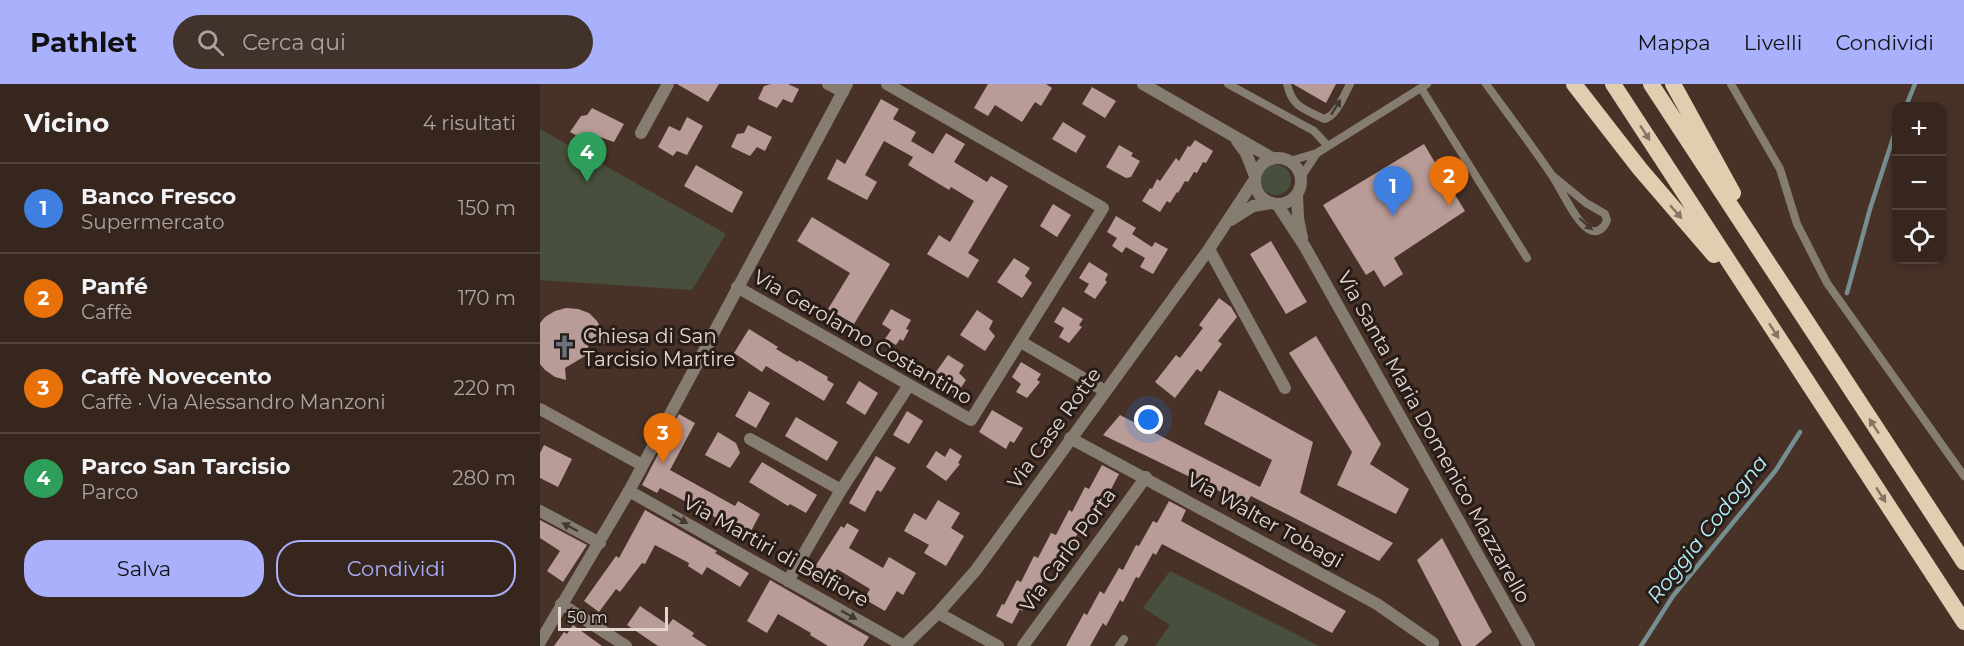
<!DOCTYPE html>
<html lang="it">
<meta charset="utf-8">
<style>
:root{--surface:#36261e;--page:#41322b;--text:#f1f3f6;--muted:#aaa5a4;--line:#50433c;--accent:#a9b0fc}
body{margin:0;font-family:Montserrat,sans-serif;background:var(--page);color:var(--text)}
.controls{position:absolute;right:18px;top:18px;display:grid;overflow:hidden;border-radius:12px;box-shadow:0 3px 9px #0003}
.controls button{width:54px;height:54px;display:grid;place-items:center;padding:0;border:0;border-bottom:2px solid var(--line);background:var(--surface);color:var(--text);font:30px sans-serif}
.scale{position:absolute;left:18px;bottom:15px;width:110px;box-sizing:border-box;padding-left:6px;border:3px solid #e4d5cf;border-top:0;font-size:16px;line-height:21px;white-space:nowrap;color:#e4d5cf;-webkit-text-stroke:4px #271c18;paint-order:stroke}
.you{position:absolute;left:609px;top:336px;width:21px;height:21px;margin:-15px;border:4px solid #fff;border-radius:50%;background:#1a73e8;box-shadow:0 0 0 9px #1a73e833}
.badge{display:grid;place-items:center;width:39px;height:39px;border-radius:50%;background:var(--accent);color:#fff;font-size:20px;font-weight:700}
.pin{position:absolute;translate:-50% -50px;filter:drop-shadow(0 2px 3px #0008)}
.pin::after{content:'';position:absolute;top:32px;width:21px;height:18px;background:inherit;clip-path:polygon(0 0,100% 0,50% 100%)}
.list{margin:0;padding:0;list-style:none}
h2{display:flex;justify-content:space-between;align-items:center;height:78px;margin:0;padding:0 24px;font-size:26px}
h2 small{font-size:20px;font-weight:400;color:var(--muted)}
.list li{display:grid;grid-template-columns:39px 1fr auto;gap:18px;align-items:center;box-sizing:border-box;height:90px;padding:0 24px;border-top:2px solid var(--line)}
.list b{display:block;font-size:22px;white-space:nowrap}
.list p{margin:0;font-size:20px;white-space:nowrap;color:var(--muted)}
.list em{font-size:20px;font-style:normal;color:var(--muted)}
.actions{display:flex;gap:12px;padding:18px 24px}
.actions a{flex:1;padding:14px 0;border:2px solid var(--accent);border-radius:24px;text-align:center;font-size:21px;color:var(--accent)}
.actions .main{background:var(--accent);color:#111}
.icon{flex:none;width:33px;height:33px;fill:none;stroke:currentColor;stroke-width:2;stroke-linecap:round;stroke-linejoin:round}
.map{position:relative;flex:none;width:1424px;height:562px;overflow:hidden}
header{display:flex;align-items:center;gap:36px;box-sizing:border-box;height:84px;padding:0 30px;background:var(--accent);color:#111}
header strong{font-size:28px}
nav{display:flex;gap:33px;margin-inline-start:auto;font-size:21px}
.search{width:420px;height:54px;background:var(--page);display:flex;align-items:center;gap:15px;box-sizing:border-box;padding:0 21px;border-radius:33px;color:var(--muted);font-size:22px}
main{display:flex}
aside{flex:1;background:var(--surface)}
.map>svg:first-child{display:block}
</style>
<header>
<strong>Pathlet</strong>
<div class="search"><svg class="icon" aria-label="search" viewBox="0 0 24 24"><circle cx="10" cy="10" r="6"/><path d="M15 15l6 6"/></svg>Cerca qui</div>
<nav><a>Mappa</a><a>Livelli</a><a>Condividi</a></nav>
</header>
<main>
<aside>
<h2>Vicino<small>4 risultati</small></h2>
<ul class="list">
<li><span class="badge" style="background:#3f7fe0">1</span><div><b>Banco Fresco</b><p>Supermercato</p></div><em>150 m</em></li>
<li><span class="badge" style="background:#e8710a">2</span><div><b>Panfé</b><p>Caffè</p></div><em>170 m</em></li>
<li><span class="badge" style="background:#e8710a">3</span><div><b>Caffè Novecento</b><p>Caffè · Via Alessandro Manzoni</p></div><em>220 m</em></li>
<li><span class="badge" style="background:#2e9e5b">4</span><div><b>Parco San Tarcisio</b><p>Parco</p></div><em>280 m</em></li>
</ul>
<div class="actions"><a class="main">Salva</a><a>Condividi</a></div>
</aside>
<div class="map">
<svg width="1424" height="562" viewBox="0 0 1424 562">
<rect width="100%" height="100%" fill="#483228"/>
<path fill="#48503d" d="M0 45 186 150 152 206 0 196Z
M721 96a15 15 0 1 1 30 0a15 15 0 1 1-30 0Z
M630 487 779 562H615L630 541 603 524Z"/>
<g fill="none" stroke-linecap="round" stroke-linejoin="round">
<path stroke="#758f91" stroke-width="4.5" d="M1366 22 1375 0
M1307 209 1330 125 1356 45
M1101 562 1133 512 1236 386 1260 348"/>
</g>
<path fill="#b99b98" d="M137 0H179L168 18Z
M231 0H248L259 5 252 19 243 15 237 24 218 15 224 2Z
M448 0H506L512 4 501 22 495 18 482 38 455 21 448 32 434 24Z
M753 0H796L786 19Z
M552 3 576 17 565 34 542 20Z
M341 15 359 25 353 35 376 48 371 57 393 70 406 49 425 60 414 78 447 98 451 92 468 102 428 169 439 176 428 194 387 170 399 151 410 158 434 117 411 103 409 106 368 81 373 73 344 57 325 91 337 98 327 116 287 95 297 75 305 80Z
M52 24 84 40 74 58 60 53 52 60 30 48 41 32 47 31Z
M147 33 163 42 147 71 137 67 133 72 118 63 129 42 140 47Z
M523 38 546 52 536 69 512 55Z
M208 41 232 53 225 67 217 63 210 72 191 63 197 50 204 49Z
M655 56 673 67 666 79 663 78 657 89 654 88 648 98 645 97 638 109 637 108 630 119 627 117 620 128 602 117 610 104 612 105 617 95 620 97 636 74 639 77 648 62 650 63Z
M884 60 900 87 907 82 912 89 916 96 909 101 925 127 854 174 863 190 844 203 834 186 826 191 783 121Z
M579 61 593 69 591 72 600 77 591 93 586 94 566 83Z
M156 81 203 108 192 129 144 102Z
M513 120 531 131 517 153 500 142Z
M576 132 596 144 592 150 612 163 615 158 628 165 613 190 600 183 605 174 586 163 582 169 572 162 577 154 567 148Z
M272 133 350 180 314 240 288 225 310 189 257 157Z
M731 157 767 218 746 230 710 170Z
M474 174 490 184 485 192 492 199 482 214 457 198Z
M549 178 568 190 565 196 567 198 555 215 544 208 549 200 539 194Z
M679 214 691 223 697 233 678 257 682 260 661 288 657 285 635 314 615 298 636 271 640 274 663 244 659 241Z
M523 223 543 235 539 241 542 243 529 259 519 253 524 244 514 238Z
M26 224 38 225 49 229 57 237 63 248 65 260 50 257 45 272 25 284 26 296 15 293 5 286 0 280V239L5 233 15 227Z
M351 225 371 236 366 245 369 246 363 257 360 255 356 261 345 255 351 246 342 240Z
M437 226 453 237 449 245 455 252 445 267 420 251Z
M209 245 238 263 236 265 258 278 259 276 288 293 287 296 294 300 284 317 226 282 222 288 194 269Z
M776 252 841 360 830 380 869 405 856 430 797 401 812 368 749 269Z
M408 271 424 281 419 289 426 296 416 311 391 295Z
M481 278 501 290 497 296 500 298 487 314 476 308 481 300 472 293Z
M319 297 338 309 325 331 306 319Z
M679 306 773 358 760 409 853 459 839 477 711 412 706 420 563 351 580 331 720 403 732 376 664 340Z
M209 307 230 319 216 344 195 332Z
M452 326 483 344 474 359 470 357 466 365 439 348Z
M367 327 383 337 369 360 353 351Z
M139 330 155 339 130 386 195 422 198 417 220 430 209 451 120 404 117 409 102 401Z
M256 333 298 358 287 377 245 352Z
M178 348 196 359 200 369 190 384 165 371Z
M4 361 32 375 18 403 0 394V369Z
M410 364 422 372 418 379 420 380 406 397 386 383 396 367 405 373Z
M336 372 356 384 341 408 337 406 325 428 309 419Z
M222 378 277 411 266 429 250 420 248 422 209 398Z
M562 381 579 390 567 413 563 411 550 435 546 434 532 460 529 458 516 482 511 480 498 506 495 504 482 527 480 525 472 540 456 532 462 520 464 521 477 496 481 498 494 472 498 474 511 449 516 451 529 426 532 428 545 403 549 405Z
M398 416 420 429 411 444 424 452 406 482 384 469 389 461 364 447 374 429 386 436Z
M629 417 646 426 641 437 806 527 792 549 622 460 616 471 613 469 599 494 596 493 583 518 580 516 566 542 563 539 550 562H526L544 529 547 531 560 507 564 510 579 484 583 486 596 461 599 462 613 437 617 439Z
M105 426 177 467 175 469 209 489 200 503 167 483 162 491 148 482 149 479 115 461 105 480 102 479 80 508 76 505 59 528 44 517 76 472 79 474Z
M0 436 47 461 23 498 7 487 20 467 0 454Z
M307 439 319 446 309 464 343 484 349 473 376 489 363 511 357 507 345 527 324 515 330 505 297 485 289 499 271 489 301 442 304 444Z
M902 454 952 548 935 562H922L877 476Z
M230 496 329 553 323 562H288L270 551 271 549 238 530 227 549 207 537Z
M100 522 128 541 133 535 154 549 152 552 167 562H118L87 541Z
M33 541 62 562H14L24 548 27 550Z"/>
<g fill="none" stroke-linecap="round" stroke-linejoin="round">
<path stroke="#857d70" stroke-width="8" d="M688 0 774 47 788 62
M747 0C752 23 764 25 784 35 796 33 804 11 810 0
M946 0C968 30 990 59 1011 90 1021 104 1035 138 1050 146 1058 150 1065 143 1067 136L1065 130 1046 119 1013 92
M1191 0 1240 85 1257 140 1287 199 1424 392
M881 4 987 174
M750 77 777 69 887 0
M761 93 777 69
M579 562 584 555"/>
<path stroke="#857d70" stroke-width="12" d="M288 0 303 8
M101 49 128 0
M691 136 713 122 732 119
M669 165 745 304
M197 203 431 336 563 124 347 0
M481 258 565 307
M0 325 102 381
M530 354 837 520 893 559 892 562
M210 355 301 406
M89 407 364 562
M0 427 60 459
M248 497 301 406 369 301
M21 520 86 562
M398 529 458 562
M364 562 398 529 436 486 669 165 715 95
M483 562 606 393"/>
<path stroke="#857d70" stroke-width="12" d="M603 0 732 74
M697 57 706 69 715 92
M715 97a23 23 0 1 1 46 0a23 23 0 1 1-46 0Z
M757 110 758 134 762 154
M737 120 765 163 989 562
M0 558 89 407 307 0"/>
<path stroke="#e1ceb1" stroke-width="16" d="M1034 0 1100 85 1174 171
M1073 0 1424 538
M1111 0 1424 478
M1133 0 1193 109"/>
</g>
<defs><path id="oneway-solid" d="M-6-.8H1V-3.2L6.5 0L1 3.2V.8H-6Z" transform="scale(1.5)"/></defs>
<g fill="#433932">
<use href="#oneway-solid" transform="translate(796 23) rotate(-58)"/>
<use href="#oneway-solid" transform="translate(1046 140) rotate(42)"/>
<use href="#oneway-solid" transform="translate(140 435) rotate(30)"/>
<use href="#oneway-solid" transform="translate(30 443) rotate(-152)"/>
<use href="#oneway-solid" transform="translate(309 531) rotate(29)"/>
</g>
<g fill="#847564">
<use href="#oneway-solid" transform="translate(1105 49) rotate(57)"/>
<use href="#oneway-solid" transform="translate(1136 128) rotate(49)"/>
<use href="#oneway-solid" transform="translate(1234 247) rotate(57)"/>
<use href="#oneway-solid" transform="translate(1334 342) rotate(-123)"/>
<use href="#oneway-solid" transform="translate(1341 411) rotate(57)"/>
</g>
<defs>
<symbol id="church-bare" viewBox="-9 -9 18 18"><path d="M-1.2-6h2.4v3.5h3.3v2.4h-3.3V6h-2.4V-.1h-3.3v-2.4h3.3Z" fill="#6b7280" stroke="#271c18" stroke-width="2.5" paint-order="stroke"/></symbol>
</defs>
<g fill-rule="evenodd">
<use href="#church-bare" x="8" y="246" width="33" height="33"/>
</g>
<g text-anchor="middle" dominant-baseline="central" stroke-width="6" stroke-linejoin="round" paint-order="stroke">
<g font-size="20" fill="#e4d5cf" stroke="#271c18" text-anchor="start">
<text x="43" y="252">Chiesa di San<tspan x="43" dy="23">Tarcisio Martire</tspan></text>
</g>
<g font-size="20" fill="#e4d5cf" stroke="#271c18">
<text transform="translate(323 253) rotate(30)">Via Gerolamo Costantino</text>
<text transform="translate(514 344) rotate(-54)">Via Case Rotte</text>
<text transform="translate(894 353) rotate(61)">Via Santa Maria Domenico Mazzarello</text>
<text transform="translate(725 436) rotate(29)">Via Walter Tobagi</text>
<text transform="translate(528 466) rotate(-54)">Via Carlo Porta</text>
<text transform="translate(236 467) rotate(29)">Via Martiri di Belfiore</text>
</g>
<g font-size="21" font-style="italic" fill="#b3f0fa" stroke="#271c18">
<text transform="translate(1167 445) rotate(-52)">Roggia Codogna</text>
</g>
</g>
</svg>
<div class="controls">
<button>+</button>
<button>−</button>
<button><svg class="icon" aria-label="locate" viewBox="0 0 24 24"><circle cx="12" cy="12" r="6"/><path d="M12 2v4M12 18v4M2 12h4M18 12h4"/></svg></button>
</div>
<div class="scale">50 m</div>
<div class="you"></div>
<div class="pin badge" style="left:853px;top:132px;background:#3f7fe0">1</div>
<div class="pin badge" style="left:909px;top:122px;background:#e8710a">2</div>
<div class="pin badge" style="left:123px;top:379px;background:#e8710a">3</div>
<div class="pin badge" style="left:47px;top:98px;background:#2e9e5b">4</div>
</div>
</main>
